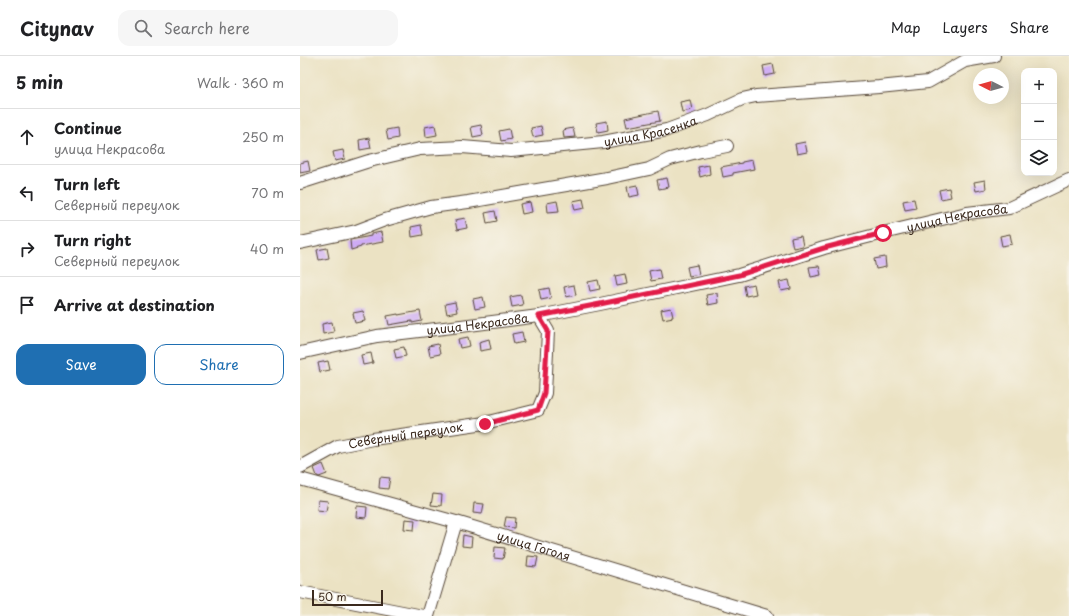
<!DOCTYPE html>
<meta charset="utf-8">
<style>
:root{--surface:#fff;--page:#f6f6f6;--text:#202124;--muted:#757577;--line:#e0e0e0;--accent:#1f6fb2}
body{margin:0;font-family:"Playpen Sans",sans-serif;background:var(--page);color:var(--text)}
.controls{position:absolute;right:12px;top:12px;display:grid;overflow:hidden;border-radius:8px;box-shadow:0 4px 16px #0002}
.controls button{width:36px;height:36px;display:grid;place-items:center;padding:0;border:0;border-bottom:1px solid var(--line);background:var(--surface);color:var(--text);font:20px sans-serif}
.compass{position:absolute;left:673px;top:12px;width:36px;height:36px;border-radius:50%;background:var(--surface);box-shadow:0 4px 16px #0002;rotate:276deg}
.scale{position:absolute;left:12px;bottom:10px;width:71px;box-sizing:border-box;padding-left:4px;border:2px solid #3b2a1e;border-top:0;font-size:11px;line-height:14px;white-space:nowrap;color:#3b2a1e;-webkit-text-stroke:3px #f7f3e8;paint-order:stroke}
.stop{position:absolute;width:12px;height:12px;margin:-9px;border:3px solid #e11d48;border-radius:50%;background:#fff}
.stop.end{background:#e11d48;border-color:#fff;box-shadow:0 1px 4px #0008}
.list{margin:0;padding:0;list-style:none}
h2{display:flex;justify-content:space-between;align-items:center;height:52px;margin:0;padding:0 16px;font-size:17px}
h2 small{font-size:13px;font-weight:400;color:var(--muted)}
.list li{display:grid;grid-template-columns:26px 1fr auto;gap:12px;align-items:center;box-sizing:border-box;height:56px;padding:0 16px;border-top:1px solid var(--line)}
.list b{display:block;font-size:15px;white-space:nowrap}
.list p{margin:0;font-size:13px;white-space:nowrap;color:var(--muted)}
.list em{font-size:13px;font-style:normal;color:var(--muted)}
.actions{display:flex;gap:8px;padding:12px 16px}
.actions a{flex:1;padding:9px 0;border:1px solid var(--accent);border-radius:12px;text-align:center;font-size:14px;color:var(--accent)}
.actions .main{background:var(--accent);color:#fff}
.icon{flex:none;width:22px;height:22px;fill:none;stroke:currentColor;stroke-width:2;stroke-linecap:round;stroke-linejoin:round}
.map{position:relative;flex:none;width:769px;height:560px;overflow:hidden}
header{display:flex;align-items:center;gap:24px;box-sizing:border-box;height:56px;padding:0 20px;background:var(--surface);border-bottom:1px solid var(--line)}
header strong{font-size:19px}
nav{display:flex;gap:22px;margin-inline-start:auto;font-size:14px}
.search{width:280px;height:36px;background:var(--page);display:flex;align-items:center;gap:10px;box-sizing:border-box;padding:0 14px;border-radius:12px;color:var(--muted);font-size:15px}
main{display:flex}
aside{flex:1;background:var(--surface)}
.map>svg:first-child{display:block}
</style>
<header>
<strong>Citynav</strong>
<div class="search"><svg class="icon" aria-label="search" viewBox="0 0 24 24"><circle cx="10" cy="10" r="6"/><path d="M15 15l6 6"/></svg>Search here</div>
<nav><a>Map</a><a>Layers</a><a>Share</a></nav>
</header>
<main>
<aside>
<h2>5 min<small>Walk · 360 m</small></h2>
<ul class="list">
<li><svg class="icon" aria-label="ahead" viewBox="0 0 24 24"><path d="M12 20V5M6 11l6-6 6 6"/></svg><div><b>Continue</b><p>улица Некрасова</p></div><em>250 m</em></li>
<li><svg class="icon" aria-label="left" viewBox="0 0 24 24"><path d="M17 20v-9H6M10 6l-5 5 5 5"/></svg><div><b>Turn left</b><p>Северный переулок</p></div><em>70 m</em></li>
<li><svg class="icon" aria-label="right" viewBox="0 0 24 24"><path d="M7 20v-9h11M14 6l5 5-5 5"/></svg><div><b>Turn right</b><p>Северный переулок</p></div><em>40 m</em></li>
<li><svg class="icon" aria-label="arrive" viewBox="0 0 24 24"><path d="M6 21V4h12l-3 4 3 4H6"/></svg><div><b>Arrive at destination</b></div></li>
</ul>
<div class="actions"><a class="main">Save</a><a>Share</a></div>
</aside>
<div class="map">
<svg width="769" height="560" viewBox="0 0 769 560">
<rect width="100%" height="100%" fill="#f7f3e8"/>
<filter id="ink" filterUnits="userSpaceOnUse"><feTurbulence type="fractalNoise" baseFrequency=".025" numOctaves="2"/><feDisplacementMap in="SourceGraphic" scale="8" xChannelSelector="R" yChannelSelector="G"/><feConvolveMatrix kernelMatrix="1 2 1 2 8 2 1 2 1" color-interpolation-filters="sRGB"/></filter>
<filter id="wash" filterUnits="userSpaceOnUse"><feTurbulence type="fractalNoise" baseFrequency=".012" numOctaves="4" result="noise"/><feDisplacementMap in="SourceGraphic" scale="16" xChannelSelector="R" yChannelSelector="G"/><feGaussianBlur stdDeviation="0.9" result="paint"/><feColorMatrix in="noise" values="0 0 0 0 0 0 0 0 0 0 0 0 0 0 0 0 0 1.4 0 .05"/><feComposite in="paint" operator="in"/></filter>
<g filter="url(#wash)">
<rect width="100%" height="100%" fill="#ebe2c3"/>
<g id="blocks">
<path fill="#ceabf5" d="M473 8 475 18 465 20 463 10Z
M390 44 392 54 382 56 380 46Z
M358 55 360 65 327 71 325 62Z
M307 65 308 74 298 76 296 67Z
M135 69 137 79 126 81 125 71Z
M181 69 183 79 173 81 171 71Z
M241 70 243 79 233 81 231 72Z
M97 72 98 82 88 84 86 74Z
M273 72 275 81 264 82 263 74Z
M209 73 211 83 201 85 199 75Z
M69 82 71 92 60 94 59 84Z
M505 86 507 96 497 98 495 88Z
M43 94 45 103 35 105 33 96Z
M452 104 454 113 433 117V119L423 121 421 111 442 107V106Z
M8 105 10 115 0 117V107Z
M409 109 410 118 400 121 398 111Z
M367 122 369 131 359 133 357 124Z
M685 124 686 133 676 135 674 126Z
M337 129 339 139 329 141 327 131Z
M649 132 651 141 641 143 639 134Z
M283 143 285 152 275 154 273 145Z
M614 143 616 152 605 154 603 145Z
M257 145 259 155 248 156 247 147Z
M230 146 232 156 222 158 220 148Z
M195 155 197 165 187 167 185 157Z
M165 162 167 172 157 174 155 164Z
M121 169 123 179 112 181 111 171Z
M81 176 83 186 61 190V191L51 194 50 184 71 180V178Z
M710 178 712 188 702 190 700 180Z
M501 180 503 190 493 192 491 182Z
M27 192 29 202 19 204 17 194Z
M585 201 586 211 576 213 574 203Z
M397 209 399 218 389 220 387 211Z
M519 210 521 219 511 221 509 211Z
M359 213 361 223 351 225 349 215Z
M325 218 327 228 317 230 315 220Z
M298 224 300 233 290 235 288 226Z
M489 224 491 233 481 235 479 226Z
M454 228 456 238 446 240 444 230Z
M274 229 276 239 266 241 264 231Z
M249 232 251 242 241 244 239 234Z
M417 237 418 247 408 249 406 239Z
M221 239 223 249 212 251 210 241Z
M183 241 185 251 175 253 173 243Z
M155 246 157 256 147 258 145 248Z
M371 252 373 261 363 263 361 254Z
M63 255 65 265 55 267 53 257Z
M120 255 122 265 112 267V265L89 269 87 260 98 258V259Z
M32 266 34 276 23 278 22 268Z
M222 276 224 286 214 288 212 278Z
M168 281 170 290 160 292 158 283Z
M189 283 191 293 180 295 179 286Z
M138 288 140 298 130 300 128 290Z
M104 291 106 300 96 302 94 293Z
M71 297 73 307 63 309 61 299Z
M28 305 30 314 20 316 18 307Z
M23 408 27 418 19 421 17 420 14 412Z
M80 421 90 422 88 433 79 432Z
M133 438 142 439 141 450 131 449Z
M18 444 28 445 26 455 17 454Z
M174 447 184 448 182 458 173 457Z
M57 450 67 451 66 462 56 461Z
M206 461 215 462 214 472 204 471Z
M105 463 115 464 114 474 104 473Z
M163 479 172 481 171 491 162 490Z
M195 491 205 492 203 503 194 502Z
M228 500 238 501 236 511 227 510Z"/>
</g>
</g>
<g filter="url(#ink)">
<use href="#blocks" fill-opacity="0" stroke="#554637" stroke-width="1"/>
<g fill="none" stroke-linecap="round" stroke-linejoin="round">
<defs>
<g id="minor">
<path id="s1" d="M0 127 69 105 120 93 162 91 211 95 303 86 367 74 408 59 442 43 456 40 579 31 628 26 665 5 694 0"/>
<path d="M0 187 56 175 85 164 131 151 168 146 307 122 349 113 370 103 401 95 427 90"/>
<path id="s2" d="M0 297 77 280 161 270 239 260 300 248 439 219 524 192 583 177 667 157 709 152 769 124"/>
<path id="s3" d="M0 411 38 390 73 383 185 367 238 354 245 337 248 275 239 260"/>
<path id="s4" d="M0 423 156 466 467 560"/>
<path d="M0 536 123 560"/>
<path d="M128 560 156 466"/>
</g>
</defs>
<use href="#minor" stroke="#554637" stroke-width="14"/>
<use href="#minor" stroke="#fff" stroke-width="12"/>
</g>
</g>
<g fill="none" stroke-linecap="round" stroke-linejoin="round" filter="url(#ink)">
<path stroke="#e11d48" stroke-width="5" d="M185 368 238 354 244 337 248 275 239 260 300 248 439 219 524 192 583 177"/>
</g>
<g text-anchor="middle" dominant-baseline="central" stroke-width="3" stroke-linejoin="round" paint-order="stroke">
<g font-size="12" fill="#3b2a1e" stroke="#f7f3e8">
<text stroke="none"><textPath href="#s1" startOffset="357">улица Красенка</textPath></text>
<text stroke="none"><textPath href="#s2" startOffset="672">улица Некрасова</textPath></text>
<text stroke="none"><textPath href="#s2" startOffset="180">улица Некрасова</textPath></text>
<text stroke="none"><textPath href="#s3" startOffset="112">Северный переулок</textPath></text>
<text stroke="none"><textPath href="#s4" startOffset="243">улица Гоголя</textPath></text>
</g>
</g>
</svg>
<div class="controls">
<button>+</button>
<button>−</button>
<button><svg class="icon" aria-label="layers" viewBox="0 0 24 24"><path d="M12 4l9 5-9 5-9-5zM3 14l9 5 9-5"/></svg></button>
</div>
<svg class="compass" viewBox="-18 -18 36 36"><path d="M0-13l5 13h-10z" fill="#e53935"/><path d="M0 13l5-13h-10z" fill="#757577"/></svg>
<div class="scale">50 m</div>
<div class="stop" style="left:583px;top:177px"></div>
<div class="stop end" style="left:185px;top:368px"></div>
</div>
</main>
